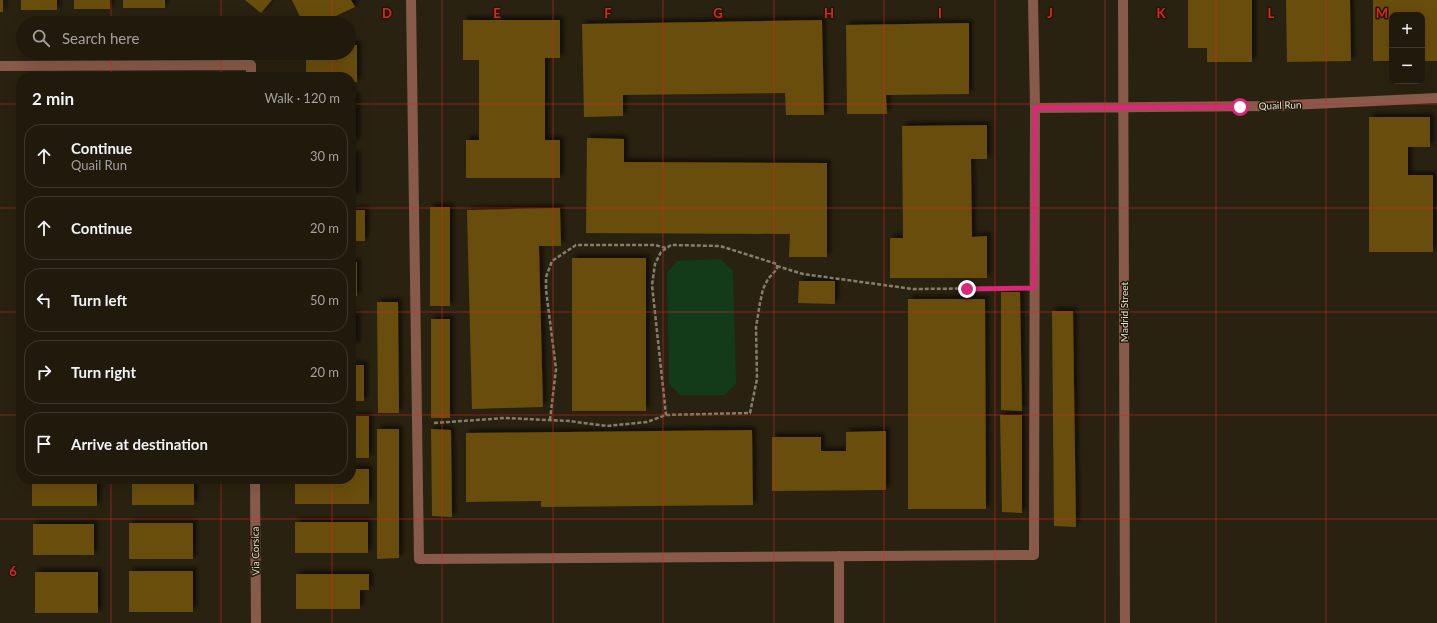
<!DOCTYPE html>
<meta charset="utf-8">
<style>
:root{--surface:#201a0c;--page:#2d271a;--text:#f1f3f6;--muted:#a2a19d;--line:#3d382d}
body{margin:0;font-family:Lato,sans-serif;background:var(--page);color:var(--text)}
.controls{position:absolute;right:12px;top:12px;display:grid;overflow:hidden;border-radius:8px;box-shadow:0 4px 16px #0002}
.controls button{width:36px;height:36px;display:grid;place-items:center;padding:0;border:0;border-bottom:1px solid var(--line);background:var(--surface);color:var(--text);font:20px sans-serif}
.stop{position:absolute;width:12px;height:12px;margin:-9px;border:3px solid #db2777;border-radius:50%;background:#fff}
.stop.end{background:#db2777;border-color:#fff;box-shadow:0 1px 4px #0008}
.list{margin:0;padding:0;list-style:none}
h2{display:flex;justify-content:space-between;align-items:center;height:52px;margin:0;padding:0 16px;font-size:17px}
h2 small{font-size:13px;font-weight:400;color:var(--muted)}
.list li{display:grid;grid-template-columns:26px 1fr auto;gap:12px;align-items:center;box-sizing:border-box;height:64px;margin:0 8px 8px;padding:0 8px;border:1px solid var(--line);border-radius:16px}
.list b{display:block;font-size:15px;white-space:nowrap}
.list p{margin:0;font-size:13px;white-space:nowrap;color:var(--muted)}
.list em{font-size:13px;font-style:normal;color:var(--muted)}
.icon{flex:none;width:22px;height:22px;fill:none;stroke:currentColor;stroke-width:2;stroke-linecap:round;stroke-linejoin:round}
.map{position:relative;flex:none;width:1437px;height:623px;overflow:hidden}
.search{position:absolute;background:var(--surface);box-shadow:0 4px 16px #0002;left:16px;top:16px;width:340px;height:44px;display:flex;align-items:center;gap:10px;box-sizing:border-box;padding:0 14px;border-radius:22px;color:var(--muted);font-size:15px}
.panel{position:absolute;background:var(--surface);box-shadow:0 4px 16px #0002;left:16px;top:72px;width:340px;height:412px;border-radius:16px}
.map>svg:first-child{display:block}
</style>
<div class="map">
<svg width="1437" height="623" viewBox="0 0 1437 623">
<defs>
<filter id="shadow"><feDropShadow dx="3.5" dy="-3.5" stdDeviation="2" flood-color="#0009"/></filter>
</defs>
<rect width="100%" height="100%" fill="#2a2210"/>
<path fill="#133b1a" d="M720 259 733 271 736 384 724 395H680L669 384 667 273 677 261Z"/>
<path fill="#694e08" filter="url(#shadow)" d="M0 0H3V12H0Z
M21 0H57V10H21Z
M74 0H110V9H74Z
M123 0H165V8H123Z
M245 0H272L261 13Z
M292 0H351L355 7 321 23H303Z
M1188 0H1252V62H1207V48H1188Z
M1286 0H1350L1351 61 1287 62Z
M1373 0H1437V61H1422V15H1392V61H1373Z
M463 20H560V58H545V140H560V178H466V140H479V60H463Z
M822 20 824 115H786L785 93 623 95V116L584 117 582 24Z
M969 23V94L886 95 887 114H847L846 25Z
M349 45H357V82H351V77H306V53H349Z
M351 96H356V143H351Z
M1369 117H1430V147H1408V175H1433V252H1369Z
M987 125V159H971L972 237 987 236V278H890V238H903L902 126Z
M587 138 624 139V162L827 163V257H789L790 234 586 233Z
M351 154H356V197H351Z
M430 207H450V306H430Z
M560 208 561 246H539L543 407 472 409 467 210Z
M351 210H365V241H351Z
M572 258H646V411H572Z
M351 262H357V296H351Z
M799 281H835V304L798 303Z
M1001 292H1020L1022 411 1001 410Z
M908 299H985L986 509H908Z
M377 302H398L399 413H378Z
M1052 311H1073L1076 527 1054 526Z
M351 314H356V346H351Z
M431 319H450V418H431Z
M351 365H364V401H351Z
M1000 415H1022V513L1002 512Z
M351 416H369V458H351Z
M377 429H399V558L377 559Z
M431 429 451 430 452 517 432 516Z
M752 430 753 505 541 507V501L466 502V433Z
M886 431V490L772 491V437H821V451H846V432Z
M351 469H369V504H295V479H351Z
M32 479H97V506H32Z
M132 479H194V505H132Z
M295 522H368V553H295Z
M129 523H193V559H129Z
M33 524H94V555H33Z
M129 571H193V612H129Z
M35 572H98V613H35Z
M296 574H369V590H360V609H296Z"/>
<g fill="none" stroke-linecap="round" stroke-linejoin="round">
<path stroke="#857e6f" stroke-width="2.5" stroke-dasharray="4 2" stroke-linecap="butt" d="M777 266 803 274 913 289 1018 288
M550 420 556 369 546 290V277L552 261 576 245H655L666 248
M434 423 505 418 569 421 607 426 647 422 666 415 750 413 757 379 756 327 760 303 763 289 768 279 777 269V264L720 246 671 245 661 252 655 264 652 285 666 415"/>
<path stroke="#885a4a" stroke-width="10" d="M411 0 419 559 1034 555 1035 108 1033 0
M1123 0 1125 623
M0 66 251 65V77
M1035 108 1270 106 1437 98
M255 479 256 623
M839 556V623"/>
</g>
<g fill="none" stroke-linecap="round" stroke-linejoin="round">
<path stroke="#db2777" stroke-width="5" d="M967 289 1034 288 1035 108 1240 107"/>
</g>
<path fill="none" stroke="#d62828" stroke-width="1" stroke-opacity="0.55" d="M111 0V23M221 0V23M332 0V23M442 0V623M553 0V623M663 0V623M774 0V623M884 0V623M995 0V623M1105 0V623M1216 0V623M1326 0V623M111 53V77M221 53V77M332 53V77M0 104H21M351 104H1437M0 208H21M351 208H1437M0 312H21M351 312H1437M0 415H21M351 415H1437M111 479V623M221 479V623M332 479V623M0 519H1437"/>
<g text-anchor="middle" dominant-baseline="central" stroke-width="3" stroke-linejoin="round" paint-order="stroke">
<g font-size="10" fill="#e3ddd2" stroke="#211807">
<text transform="translate(1280 105) rotate(-2)">Quail Run</text>
<text transform="translate(1124 312) rotate(-90)">Madrid Street</text>
<text transform="translate(255 551) rotate(-91)">Via Corsica</text>
</g>
</g>
<g font-size="13" text-anchor="middle" font-weight="bold" fill="#d62828" stroke="#211807" stroke-width="3" stroke-linejoin="round" paint-order="stroke">
<text x="387" y="18">D</text>
<text x="497" y="18">E</text>
<text x="608" y="18">F</text>
<text x="718" y="18">G</text>
<text x="829" y="18">H</text>
<text x="940" y="18">I</text>
<text x="1050" y="18">J</text>
<text x="1161" y="18">K</text>
<text x="1271" y="18">L</text>
<text x="1382" y="18">M</text>
<text x="13" y="576">6</text>
</g>
</svg>
<div class="controls">
<button>+</button>
<button>−</button>
</div>
<div class="stop" style="left:1240px;top:107px"></div>
<div class="stop end" style="left:967px;top:289px"></div>
<div class="search"><svg class="icon" aria-label="search" viewBox="0 0 24 24"><circle cx="10" cy="10" r="6"/><path d="M15 15l6 6"/></svg>Search here</div>
<section class="panel">
<h2>2 min<small>Walk · 120 m</small></h2>
<ul class="list">
<li><svg class="icon" aria-label="ahead" viewBox="0 0 24 24"><path d="M12 20V5M6 11l6-6 6 6"/></svg><div><b>Continue</b><p>Quail Run</p></div><em>30 m</em></li>
<li><svg class="icon" aria-label="ahead" viewBox="0 0 24 24"><path d="M12 20V5M6 11l6-6 6 6"/></svg><div><b>Continue</b></div><em>20 m</em></li>
<li><svg class="icon" aria-label="left" viewBox="0 0 24 24"><path d="M17 20v-9H6M10 6l-5 5 5 5"/></svg><div><b>Turn left</b></div><em>50 m</em></li>
<li><svg class="icon" aria-label="right" viewBox="0 0 24 24"><path d="M7 20v-9h11M14 6l5 5-5 5"/></svg><div><b>Turn right</b></div><em>20 m</em></li>
<li><svg class="icon" aria-label="arrive" viewBox="0 0 24 24"><path d="M6 21V4h12l-3 4 3 4H6"/></svg><div><b>Arrive at destination</b></div></li>
</ul>
</section>
</div>
